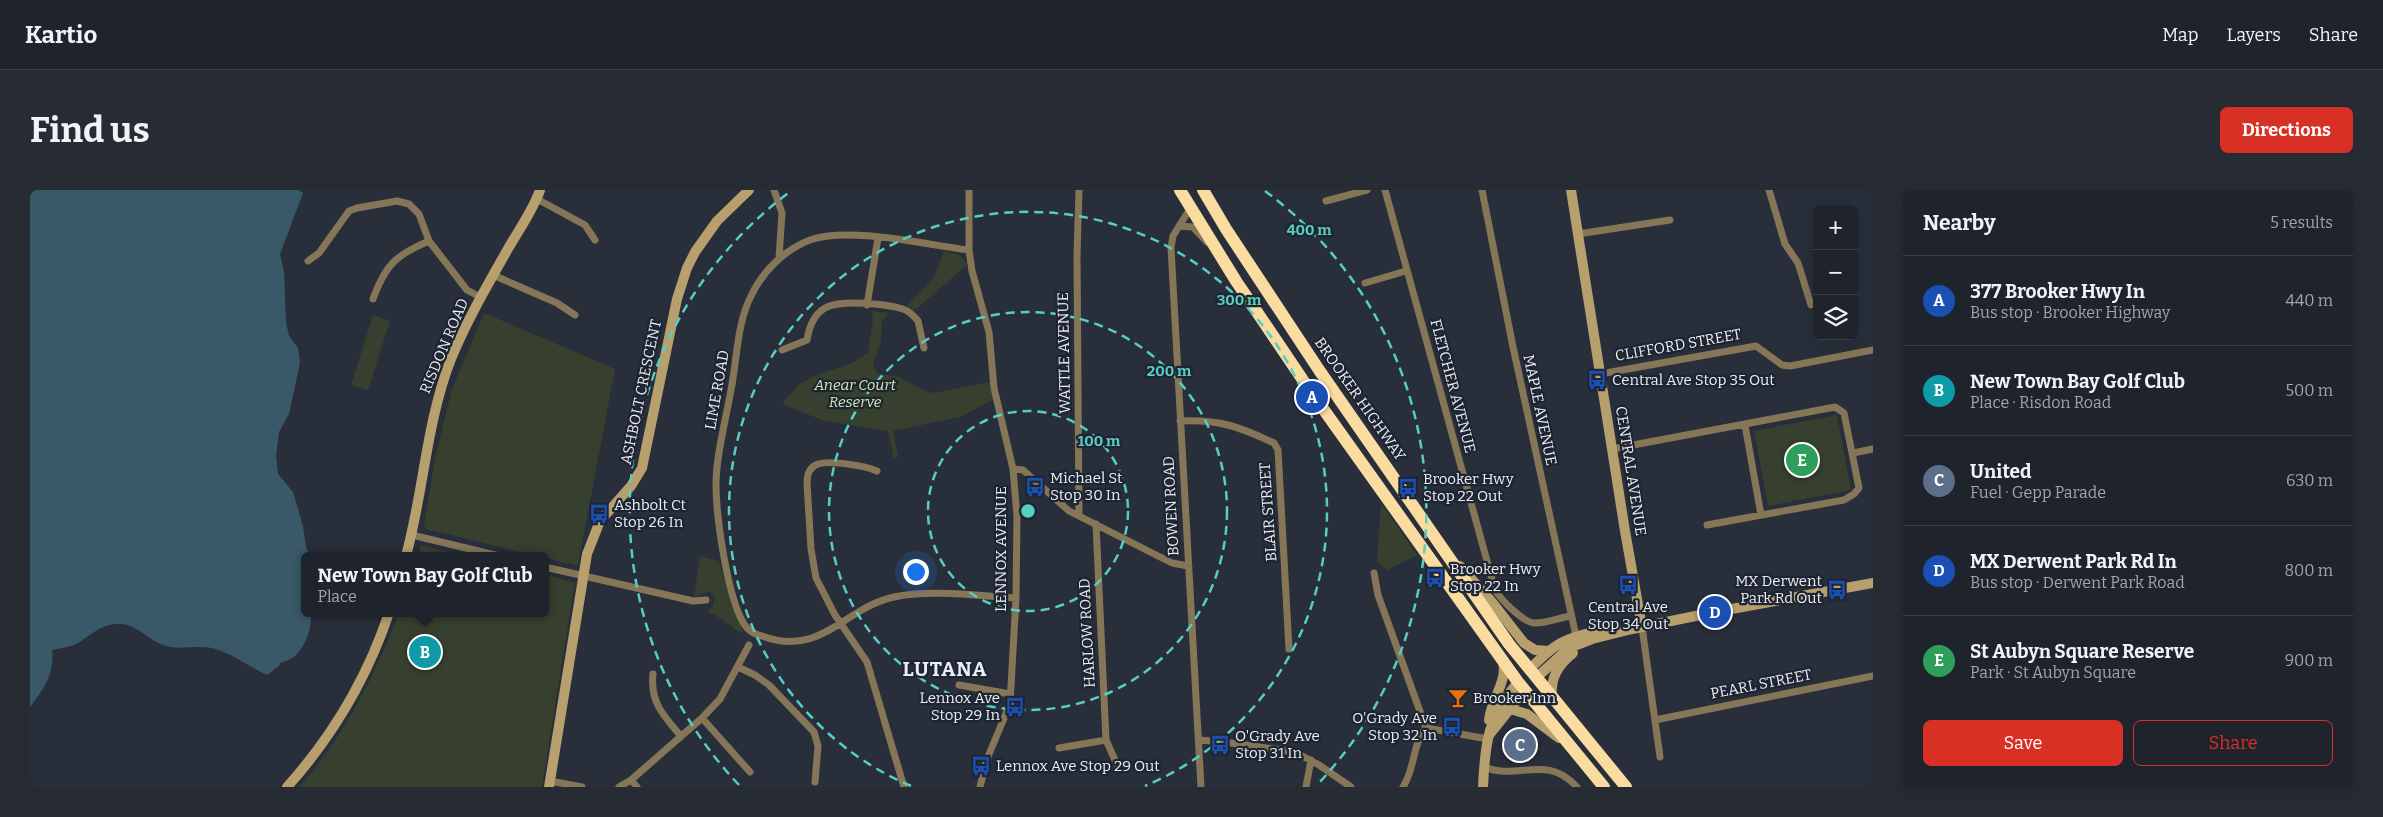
<!DOCTYPE html>
<meta charset="utf-8">
<style>
:root{--surface:#1e232c;--page:#262b34;--text:#f1f3f6;--muted:#a1a4a9;--line:#3c4048;--accent:#d93025}
body{margin:0;font-family:Bitter,serif;background:var(--page);color:var(--text)}
.controls{position:absolute;right:15px;top:15px;display:grid;overflow:hidden;border-radius:8px;box-shadow:0 5px 20px #0002}
.controls button{width:45px;height:45px;display:grid;place-items:center;padding:0;border:0;border-bottom:1px solid var(--line);background:var(--surface);color:var(--text);font:25px sans-serif}
.you{position:absolute;left:885px;top:381px;width:18px;height:18px;margin:-12px;border:4px solid #fff;border-radius:50%;background:#1a73e8;box-shadow:0 0 0 8px #1a73e833}
.badge{display:grid;place-items:center;width:32px;height:32px;border-radius:50%;background:var(--accent);color:#fff;font-size:16px;font-weight:700}
.pin{position:absolute;translate:-50% -50%;border:2px solid #fff;box-shadow:0 1px 5px #0006}
.popup{position:absolute;left:271px;top:362px;width:248px;height:65px;box-sizing:border-box;display:grid;place-content:center;border-radius:8px;background:var(--surface);filter:drop-shadow(0 1px 4px #0005);font-size:16px;white-space:nowrap;color:var(--muted)}
.popup b{font-size:19px;color:var(--text)}
.popup::after{content:'';position:absolute;left:50%;top:100%;margin-left:-10px;border:10px solid transparent;border-top-color:var(--surface)}
.list{margin:0;padding:0;list-style:none}
h2{display:flex;justify-content:space-between;align-items:center;height:65px;margin:0;padding:0 20px;font-size:21px}
h2 small{font-size:16px;font-weight:400;color:var(--muted)}
.list li{display:grid;grid-template-columns:32px 1fr auto;gap:15px;align-items:center;box-sizing:border-box;height:90px;padding:0 20px;border-top:1px solid var(--line)}
.list b{display:block;font-size:19px;white-space:nowrap}
.list p{margin:0;font-size:16px;white-space:nowrap;color:var(--muted)}
.list em{font-size:16px;font-style:normal;color:var(--muted)}
.actions{display:flex;gap:10px;padding:15px 20px}
.actions a{flex:1;padding:11px 0;border:1px solid var(--accent);border-radius:8px;text-align:center;font-size:18px;color:var(--accent)}
.actions .main{background:var(--accent);color:#fff}
.icon{flex:none;width:28px;height:28px;fill:none;stroke:currentColor;stroke-width:2;stroke-linecap:round;stroke-linejoin:round}
.map{position:relative;flex:none;width:1843px;height:597px;overflow:hidden;border-radius:8px}
header{display:flex;align-items:center;gap:30px;box-sizing:border-box;height:70px;padding:0 25px;background:var(--surface);border-bottom:1px solid var(--line)}
header strong{font-size:24px}
nav{display:flex;gap:28px;margin-inline-start:auto;font-size:18px}
.intro{display:flex;align-items:center;justify-content:space-between;box-sizing:border-box;height:120px;padding:0 30px}
h1{margin:0;font-size:35px}
.button{padding:12px 22px;border-radius:8px;background:var(--accent);color:#fff;font-size:18px;font-weight:700}
main{display:flex;gap:30px;padding:0 30px}
aside{flex:1;background:var(--surface);border-radius:8px;box-shadow:0 5px 20px #0002}
.map>svg:first-child{display:block}
</style>
<header>
<strong>Kartio</strong>
<nav><a>Map</a><a>Layers</a><a>Share</a></nav>
</header>
<div class="intro"><h1>Find us</h1><a class="button">Directions</a></div>
<main>
<div class="map">
<svg width="1843" height="597" viewBox="0 0 1843 597">
<rect width="100%" height="100%" fill="#282f3a"/>
<path fill="#373f2e" d="M914 61C925 64 933 64 937 75L884 121 877 115 903 89Z
M841 121 860 123 852 131 851 152 843 175 848 184 867 186 893 200 903 203 960 192 963 210 930 227 863 241 868 266 864 269 858 241 792 230 752 214 769 194 784 186 820 174 838 163 843 129Z
M454 123 585 179 548 376 515 368V366H506L396 339 394 336 405 269 421 202Z
M343 125 360 131 338 200 321 195Z
M1807 225 1821 300 1738 316 1724 241Z
M1351 313 1387 365 1357 380 1347 372Z
M391 355 437 366H388Z
M670 366 689 371 702 418 713 441 712 444 684 424 677 423C682 416 685 416 684 406L680 401 664 407Z
M515 385 545 392 512 597H269C315 545 344 487 369 423H515Z"/>
<path fill="#395968" d="M0 0H269L273 3 250 64 254 82 256 132 259 146 268 158 270 173 259 224 249 242 246 266 248 284 263 302 273 336 276 357 280 366H275V423H281C282 437 276 456 265 466 262 469 255 471 250 473L249 476 237 485C218 476 201 463 182 458 167 455 150 460 136 456 117 451 107 432 85 434 71 435 59 446 48 453 41 457 30 458 22 460 25 483 14 499 0 517Z"/>
<g fill="none" stroke-linecap="round" stroke-linejoin="round">
<path stroke="#867658" stroke-width="7" d="M744 0 752 23 749 68
M939 0V60L942 81 959 142 964 198 983 279 987 326 986 408 980 514 957 569 950 597
M1355 0 1465 400C1471 410 1493 432 1504 433 1515 434 1529 428 1540 426
M1452 0 1483 157 1546 446
M1739 0 1755 54 1768 73 1781 115
M507 9 555 35 565 50
M1296 11 1337 0
M1161 17 1143 46 1141 58 1171 597
M1149 36 1163 37 1177 52
M1548 44 1640 30
M939 60C897 55 818 36 780 50 754 60 733 81 721 106 707 133 707 170 701 200 696 229 686 265 686 294 686 325 698 416 717 438 721 442 727 445 732 446 792 468 813 418 864 407 899 399 950 406 986 408
M278 71 289 63 319 21 327 18 367 11 379 14 389 24 399 51 437 100 450 107
M463 85 527 113 545 125
M1335 93 1376 81
M343 109C355 75 366 65 399 51
M837 115 848 48
M752 160 777 150C779 137 783 125 795 118 811 109 856 114 873 119 879 121 884 126 888 131L894 158
M1570 184 1726 156 1752 175 1760 176 1843 160
M1150 231C1189 229 1210 237 1244 253L1248 260 1259 459
M1715 235 1731 325
M1582 259 1805 217 1814 223 1829 298 1824 304 1814 310 1677 335
M1823 263 1843 259
M983 279 993 280 1039 321 1142 373 1158 376
M847 281C837 276 799 270 788 274 779 277 777 285 777 293L781 359 786 388 805 425 837 472 874 597
M1049 326 1047 65 1049 0
M1066 334 1076 550 1089 579
M382 345 469 366
M515 377 663 411 676 410
M1344 383 1348 405 1396 538
M1612 437 1630 567
M708 477 725 485 739 495 784 542 788 556 785 592
M623 484C620 512 633 525 650 545
M929 495 980 504
M672 528 720 582
M1625 530 1843 486
M1169 550 1194 552 1265 562 1289 575 1321 597
M1029 558 1076 550
M1454 577C1488 591 1516 563 1547 597
M601 590 607 597
M520 591 552 597
M589 597 601 590 672 528 690 509 719 455
M1276 597 1281 570
M1373 597C1385 579 1382 555 1396 538L1458 549"/>
<path stroke="#b89f6e" stroke-width="10" d="M1541 0 1595 341 1612 437
M376 366C394 300 396 233 421 169 437 130 458 94 479 57 490 38 503 20 510 0
M1430 376 1462 412 1494 453 1505 460 1519 461
M1499 480C1524 454 1534 448 1569 441
M1506 488 1539 458 1562 449 1602 439 1685 422 1843 393
M1522 508C1520 488 1528 475 1543 463
M1480 519 1497 524 1529 548
M1459 530C1461 509 1478 492 1473 470
M1460 544 1495 500
M257 597C302 547 337 488 359 423
M519 597 557 364 570 331 601 296 612 278 647 109 657 78 665 62 687 31 719 0
M1453 597C1455 551 1458 528 1488 492"/>
<path stroke="#fbdca0" stroke-width="12" d="M1150 0 1206 91 1279 199 1488 492 1574 597
M1173 0 1196 39 1289 180 1479 454 1596 597"/>
</g>
<g fill="none" stroke="#57cec2" stroke-width="2.5" stroke-dasharray="9 6">
<circle cx="998" cy="321" r="100"/>
<circle cx="998" cy="321" r="199"/>
<path d="M881 596A299 299 0 1 1 1115 596"/>
<path d="M709 595A398 398 0 0 1 761 1M1235 1A398 398 0 0 1 1287 595"/>
</g>
<defs>
<symbol id="bus-bare" viewBox="-9 -9 18 18"><path d="M-5-6H5V4H4V6H2V4H-2V6H-4V4H-5ZM-3.5-4V0h7V-4ZM-3.5 1.2v1.5H-2V1.2ZM2 1.2v1.5H3.5V1.2Z" fill="#1a4fb4" stroke="#1e2530" stroke-width="2.5" paint-order="stroke"/></symbol>
<symbol id="bar-bare" viewBox="-9 -9 18 18"><path d="M-6-5H6L.8 .8V4.5H3.5V6h-7V4.5H-.8V.8Z" fill="#e8710a" stroke="#1e2530" stroke-width="2.5" paint-order="stroke"/></symbol>
</defs>
<g fill-rule="evenodd">
<use href="#bus-bare" x="1553" y="176" width="28" height="28"/>
<use href="#bus-bare" x="991" y="283" width="28" height="28"/>
<use href="#bus-bare" x="1364" y="284" width="28" height="28"/>
<use href="#bus-bare" x="555" y="310" width="28" height="28"/>
<use href="#bus-bare" x="1391" y="374" width="28" height="28"/>
<use href="#bus-bare" x="1584" y="381" width="28" height="28"/>
<use href="#bus-bare" x="1793" y="386" width="28" height="28"/>
<use href="#bar-bare" x="1414" y="494" width="28" height="28"/>
<use href="#bus-bare" x="971" y="503" width="28" height="28"/>
<use href="#bus-bare" x="1408" y="523" width="28" height="28"/>
<use href="#bus-bare" x="1176" y="541" width="28" height="28"/>
<use href="#bus-bare" x="937" y="562" width="28" height="28"/>
</g>
<g text-anchor="middle" dominant-baseline="central" stroke-width="4.5" stroke-linejoin="round" paint-order="stroke">
<g font-size="15" fill="#e9edf5" stroke="#1e2530">
<text transform="translate(1648 155) rotate(-10)">CLIFFORD STREET</text>
<text transform="translate(414 156) rotate(-67)">RISDON ROAD</text>
<text transform="translate(1034 163) rotate(-91)">WATTLE AVENUE</text>
<text transform="translate(1423 196) rotate(75)">FLETCHER AVENUE</text>
<text transform="translate(687 200) rotate(-80)">LIME ROAD</text>
<text transform="translate(611 202) rotate(-78)">ASHBOLT CRESCENT</text>
<text transform="translate(1330 209) rotate(55)">BROOKER HIGHWAY</text>
<text transform="translate(1510 220) rotate(78)">MAPLE AVENUE</text>
<text transform="translate(1601 281) rotate(81)">CENTRAL AVENUE</text>
<text transform="translate(1141 316) rotate(-93)">BOWEN ROAD</text>
<text transform="translate(1238 322) rotate(-94)">BLAIR STREET</text>
<text transform="translate(971 359) rotate(-90)">LENNOX AVENUE</text>
<text transform="translate(1057 443) rotate(-93)">HARLOW ROAD</text>
<text transform="translate(1731 494) rotate(-11)">PEARL STREET</text>
</g>
<g font-size="15" fill="#e9edf5" stroke="#1e2530" text-anchor="start">
<text x="1582" y="190">Central Ave Stop 35 Out</text>
<text x="1020" y="288">Michael St<tspan x="1020" dy="17">Stop 30 In</tspan></text>
<text x="1393" y="289">Brooker Hwy<tspan x="1393" dy="17">Stop 22 Out</tspan></text>
<text x="584" y="315">Ashbolt Ct<tspan x="584" dy="17">Stop 26 In</tspan></text>
<text x="1420" y="379">Brooker Hwy<tspan x="1420" dy="17">Stop 22 In</tspan></text>
<text x="1792" y="391" text-anchor="end">MX Derwent<tspan x="1792" dy="17">Park Rd Out</tspan></text>
<text x="1598" y="417" text-anchor="middle">Central Ave<tspan x="1598" dy="17">Stop 34 Out</tspan></text>
<text x="970" y="508" text-anchor="end">Lennox Ave<tspan x="970" dy="17">Stop 29 In</tspan></text>
<text x="1443" y="508">Brooker Inn</text>
<text x="1407" y="528" text-anchor="end">O'Grady Ave<tspan x="1407" dy="17">Stop 32 In</tspan></text>
<text x="1205" y="546">O'Grady Ave<tspan x="1205" dy="17">Stop 31 In</tspan></text>
<text x="966" y="576">Lennox Ave Stop 29 Out</text>
</g>
<g font-size="15" font-style="italic" fill="#d0e9b4" stroke="#1e2530">
<text x="825" y="195">Anear Court<tspan x="825" dy="17">Reserve</tspan></text>
</g>
<g font-size="20" font-weight="bold" letter-spacing="1" fill="#e9edf5" stroke="#1e2530">
<text x="915" y="479">LUTANA</text>
</g>
</g>
<circle cx="998" cy="321" r="8" fill="#57cec2" stroke="#1e2530" stroke-width="2.5"/>
<g font-size="15" text-anchor="middle" font-weight="bold" fill="#57cec2" stroke="#1e2530" stroke-width="4.5" stroke-linejoin="round" paint-order="stroke">
<text x="1279" y="45">400 m</text>
<text x="1209" y="115">300 m</text>
<text x="1139" y="186">200 m</text>
<text x="1069" y="256">100 m</text>
</g>
</svg>
<div class="controls">
<button>+</button>
<button>−</button>
<button><svg class="icon" aria-label="layers" viewBox="0 0 24 24"><path d="M12 4l9 5-9 5-9-5zM3 14l9 5 9-5"/></svg></button>
</div>
<div class="you"></div>
<div class="pin badge" style="left:1282px;top:207px;background:#1a4fb4">A</div>
<div class="pin badge" style="left:395px;top:462px;background:#0f9aa8">B</div>
<div class="popup"><b>New Town Bay Golf Club</b>Place</div>
<div class="pin badge" style="left:1490px;top:555px;background:#5c6f8a">C</div>
<div class="pin badge" style="left:1685px;top:422px;background:#1a4fb4">D</div>
<div class="pin badge" style="left:1772px;top:270px;background:#2e9e5b">E</div>
</div>
<aside>
<h2>Nearby<small>5 results</small></h2>
<ul class="list">
<li><span class="badge" style="background:#1a4fb4">A</span><div><b>377 Brooker Hwy In</b><p>Bus stop · Brooker Highway</p></div><em>440 m</em></li>
<li><span class="badge" style="background:#0f9aa8">B</span><div><b>New Town Bay Golf Club</b><p>Place · Risdon Road</p></div><em>500 m</em></li>
<li><span class="badge" style="background:#5c6f8a">C</span><div><b>United</b><p>Fuel · Gepp Parade</p></div><em>630 m</em></li>
<li><span class="badge" style="background:#1a4fb4">D</span><div><b>MX Derwent Park Rd In</b><p>Bus stop · Derwent Park Road</p></div><em>800 m</em></li>
<li><span class="badge" style="background:#2e9e5b">E</span><div><b>St Aubyn Square Reserve</b><p>Park · St Aubyn Square</p></div><em>900 m</em></li>
</ul>
<div class="actions"><a class="main">Save</a><a>Share</a></div>
</aside>
</main>
